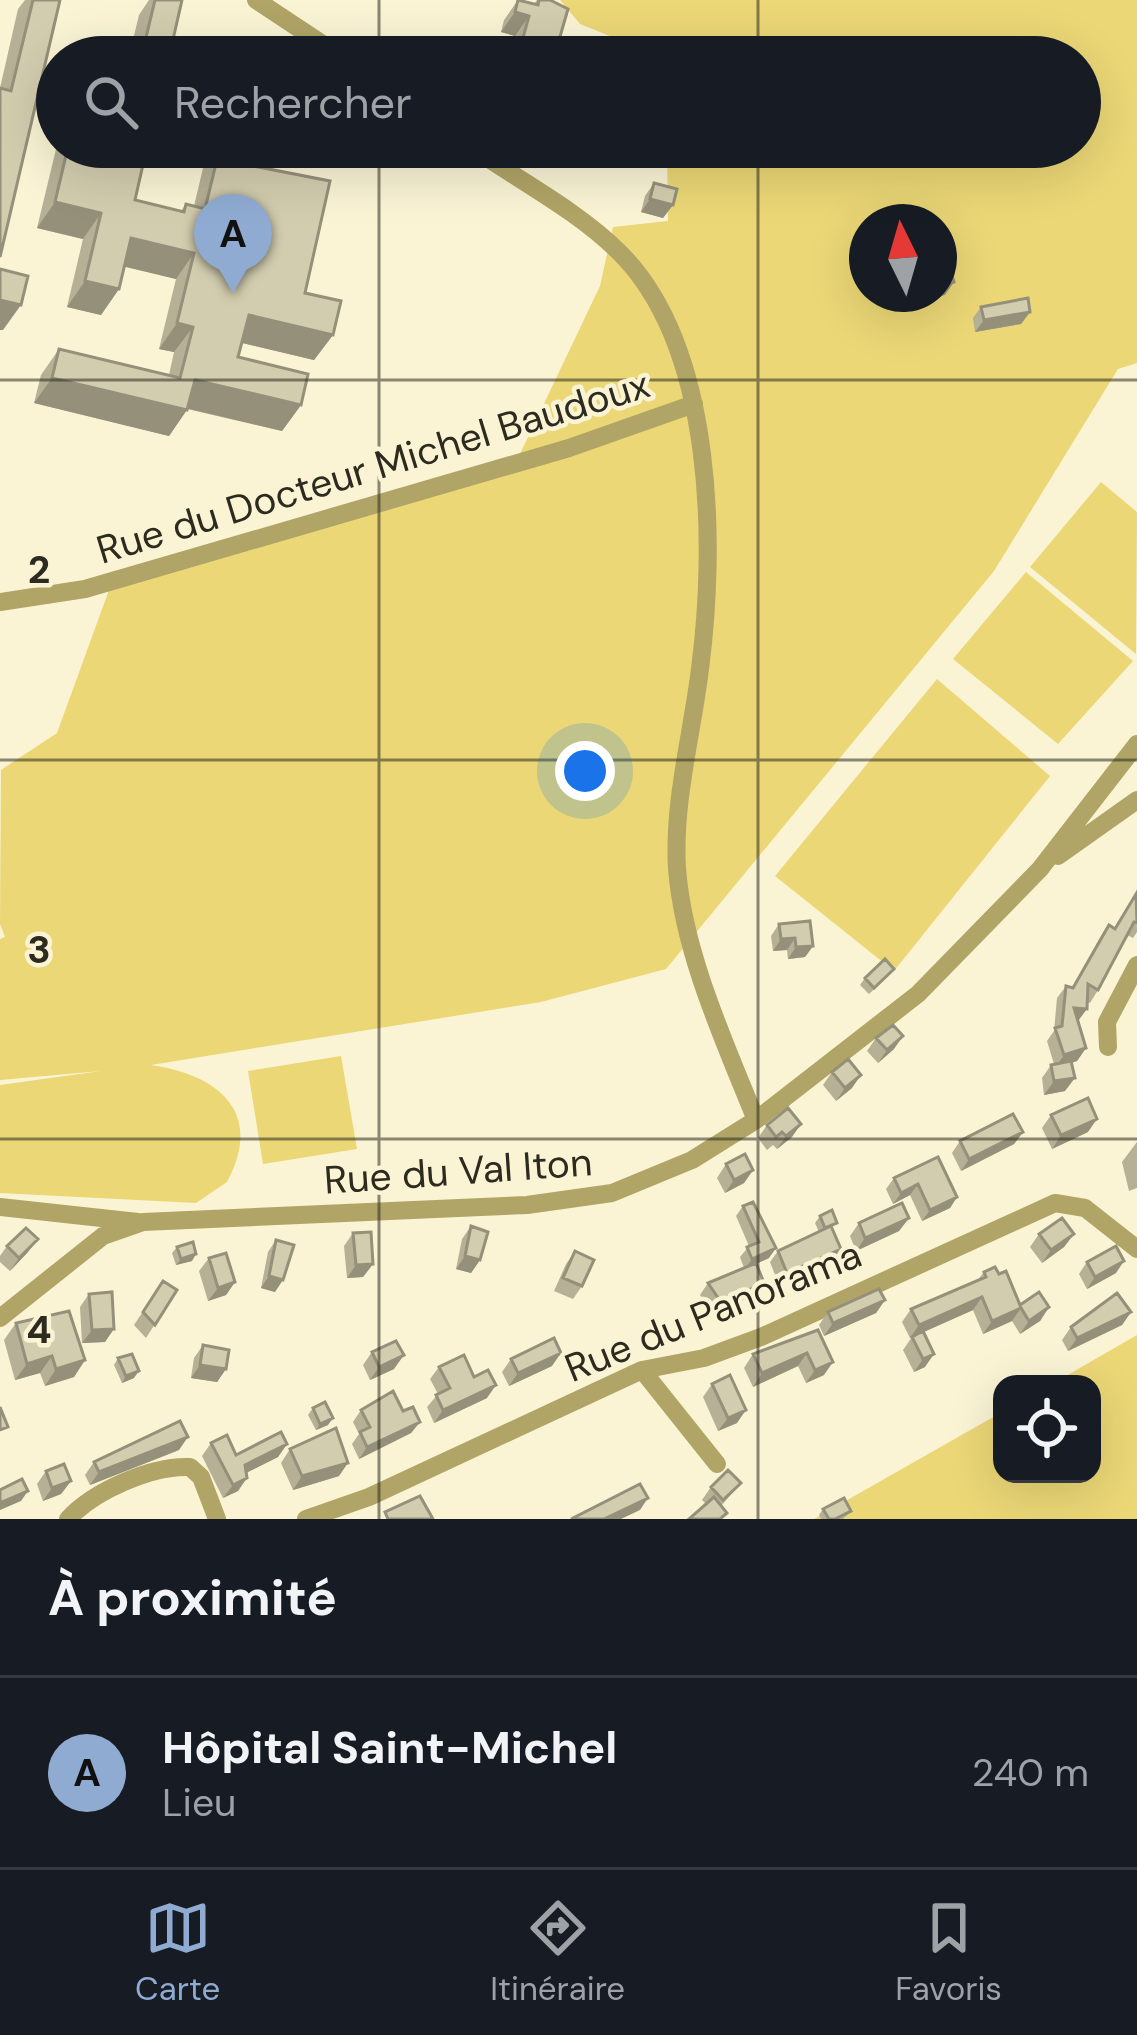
<!DOCTYPE html>
<html lang="fr">
<meta charset="utf-8">
<style>
:root{--surface:#171b24;--page:#242831;--text:#f1f3f6;--muted:#9ea1a6;--line:#363941;--accent:#8fabd2}
body{margin:0;font-family:"DM Sans",sans-serif;background:var(--page);color:var(--text)}
.controls{position:absolute;right:36px;bottom:36px;display:grid;overflow:hidden;border-radius:24px;box-shadow:0 12px 48px #0002}
.controls button{width:108px;height:108px;display:grid;place-items:center;padding:0;border:0;border-bottom:3px solid var(--line);background:var(--surface);color:var(--text);font:60px sans-serif}
.compass{position:absolute;left:849px;top:204px;width:108px;height:108px;border-radius:50%;background:var(--surface);box-shadow:0 12px 48px #0002;rotate:355deg}
.you{position:absolute;left:585px;top:771px;width:42px;height:42px;margin:-30px;border:9px solid #fff;border-radius:50%;background:#1a73e8;box-shadow:0 0 0 18px #1a73e833}
.badge{display:grid;place-items:center;width:78px;height:78px;border-radius:50%;background:var(--accent);color:#111;font-size:39px;font-weight:700}
.pin{position:absolute;translate:-50% -99px;filter:drop-shadow(0 3px 6px #0008)}
.pin::after{content:'';position:absolute;top:63px;width:42px;height:36px;background:inherit;clip-path:polygon(0 0,100% 0,50% 100%)}
.list{margin:0;padding:0;list-style:none}
h2{display:flex;justify-content:space-between;align-items:center;height:156px;margin:0;padding:0 48px;font-size:51px}
h2 small{font-size:39px;font-weight:400;color:var(--muted)}
.list li{display:grid;grid-template-columns:78px 1fr auto;gap:36px;align-items:center;box-sizing:border-box;height:192px;padding:0 48px;border-top:3px solid var(--line)}
.list b{display:block;font-size:45px;white-space:nowrap}
.list p{margin:0;font-size:39px;white-space:nowrap;color:var(--muted)}
.list em{font-size:39px;font-style:normal;color:var(--muted)}
.icon{flex:none;width:66px;height:66px;fill:none;stroke:currentColor;stroke-width:2;stroke-linecap:round;stroke-linejoin:round}
.map{position:relative;flex:none;width:1137px;height:1519px;overflow:hidden}
.search{position:absolute;background:var(--surface);box-shadow:0 12px 48px #0002;left:36px;right:36px;top:36px;height:132px;display:flex;align-items:center;gap:30px;box-sizing:border-box;padding:0 42px;border-radius:66px;color:var(--muted);font-size:45px}
.sheet{height:348px;background:var(--surface)}
nav{display:flex;justify-content:space-around;align-items:center;box-sizing:border-box;height:168px;border-top:3px solid var(--line);background:var(--surface);font-size:33px;color:var(--muted)}
nav a{display:grid;justify-items:center;gap:6px}
nav .on{color:var(--accent)}
.map>svg:first-child{display:block}
</style>
<div class="map">
<svg width="1137" height="1519" viewBox="0 0 1137 1519">
<rect width="100%" height="100%" fill="#faf4d5"/>
<path fill="#ebd776" fill-rule="evenodd" d="M560 0H1137V363L1118 369 994 571 666 969 541 1002 151 1065C214 1074 266 1109 227 1182L196 1203 0 1193V1085L101 1071 0 1080V939L5 937 0 924 1 770 57 733 109 590 519 456 600 286 613 227 668 221 667 147H1080V57H662L580 24ZM867 222H939V294H867Z
M1101 482 1137 512 1136 654 1030 567Z
M1026 572 1133 661 1058 744 953 659Z
M937 679 1050 776 894 971 775 876Z
M341 1056 357 1149 263 1164 248 1071Z
M1137 1335V1519H814L1002 1412V1474H1092V1384H1052Z"/>
<g fill="none" stroke-linecap="round" stroke-linejoin="round">
<path stroke="#b0a466" stroke-width="18" d="M256 0 342 57
M471 147C518 180 578 211 619 252 715 347 716 546 700 669 692 735 673 802 677 868 683 952 725 1043 756 1120
M0 602 85 589 569 448 694 404
M1058 856 1137 800
M1108 1047 1107 1022 1137 965
M0 1207 138 1222
M0 1318 103 1236 143 1222 527 1205 612 1193 692 1160 756 1120 918 994 1040 869 1137 744
M642 1370 717 1464
M68 1519C94 1491 152 1465 190 1467L201 1477 217 1519
M306 1519 369 1497 642 1370 704 1358 761 1337 1055 1203 1085 1208 1137 1249"/>
</g>
<path fill="#b5b096" d="M25 0H60L0 257V88L18 9Z
M149 0H182L169 57H82L94 39 131 48 139 15Z
M518 0 534 4 537 0H550L553 57H509L515 36 501 32 504 20Z
M57 145V147H147L135 200 181 211 186 204 194 206 208 147H247L243 164 305 293 333 335 314 360 242 343 238 357 301 405 282 431 187 409 169 436 34 403 41 375 59 349 169 375 174 352 159 349 176 279 124 266 119 289 101 315 67 307 83 239 37 228Z
M654 183 673 205 663 218 641 212 645 196Z
M981 307 1030 312 1021 324 975 332 973 318Z
M1136 894 1137 932 1133 938 1127 935 1098 990 1090 1003 1087 1001 1078 1021 1086 1048 1077 1061 1072 1063 1065 1091 1044 1095 1042 1078 1051 1065 1054 1064 1047 1041 1054 1031 1057 998 1066 986 1072 988 1100 938 1109 925 1114 929Z
M779 924 813 946 805 957 788 959 787 950 773 951 771 936Z
M889 975 869 994 860 985 865 978Z
M876 1038 894 1049 878 1063 867 1051Z
M832 1072 852 1088 836 1101 823 1085Z
M1051 1115 1088 1132 1052 1149 1042 1128Z
M767 1125 792 1137 777 1149 773 1145 767 1150 758 1138Z
M1023 1132 1014 1144 961 1171 952 1153 960 1141Z
M1137 1142V1188L1129 1191 1122 1162Z
M726 1164 753 1170 744 1183 725 1193 717 1178Z
M894 1178 957 1197 950 1208 922 1221 910 1195 893 1204 886 1189Z
M743 1206 769 1258 756 1264V1294L713 1314 700 1295 708 1283 744 1268 740 1257 749 1246 736 1216Z
M820 1216 833 1229 841 1249 833 1261 779 1285 770 1262 778 1251 819 1232 815 1223Z
M909 1218 899 1231 856 1251 850 1236 859 1223Z
M471 1226 480 1260 471 1273 456 1269 462 1239Z
M353 1233 373 1264 363 1277 347 1278 344 1246Z
M1039 1234H1074L1064 1247 1042 1263 1030 1247Z
M276 1240 275 1292 261 1288 268 1252Z
M7 1246 28 1252 10 1271 0 1262V1256Z
M177 1247 192 1261 176 1265 172 1253Z
M575 1251 582 1286 573 1299 554 1291 566 1264Z
M209 1258 235 1282 226 1295 208 1301 199 1271Z
M1087 1262 1116 1273 1087 1289 1079 1274Z
M984 1272 1020 1305 1049 1307 1040 1321 1020 1334 1012 1321 983 1334 973 1310 924 1332 925 1367 914 1372 903 1350 912 1337 910 1338 902 1322 911 1309 977 1281Z
M177 1290 146 1338 134 1325 154 1295Z
M89 1294 105 1342 82 1343 80 1307Z
M885 1300 876 1313 824 1336 819 1325 828 1312Z
M1131 1312 1122 1325 1068 1351 1062 1340 1071 1327Z
M16 1323 85 1360 74 1377 45 1386 40 1373 15 1380 4 1340Z
M818 1330 824 1375 806 1383 798 1366 753 1387 744 1368 753 1354Z
M203 1345 226 1369 217 1382 191 1378 194 1358Z
M372 1352 394 1369 370 1380 363 1365Z
M118 1358 134 1378 122 1383 114 1365Z
M511 1359 552 1366 509 1386 502 1372Z
M439 1367 487 1398 434 1423 427 1407 438 1394 430 1379Z
M712 1384 737 1423 718 1431 703 1397Z
M313 1408 328 1425 316 1430 308 1415Z
M361 1410 403 1411 420 1422 411 1433 359 1459 352 1444 359 1434 353 1422Z
M211 1443 236 1455 287 1444 278 1457 246 1473 238 1491 223 1498 202 1456Z
M290 1449 339 1476 293 1490 281 1463Z
M179 1450 90 1485 85 1475 94 1462Z
M46 1471 71 1481 61 1494 43 1501 37 1484Z
M741 1483 721 1506 706 1504 702 1500 711 1487Z
M823 1509 851 1511 843 1519H821L819 1515Z"/>
<path fill="#94907a" d="M515 12 529 16 515 36 501 32Z
M521 45 555 54 553 57H513Z
M650 199 673 205 663 218 641 212Z
M55 202 101 213 83 239 37 228Z
M131 238 194 253 176 279 113 264Z
M85 281 119 289 101 315 67 307Z
M954 282 945 295 924 301 930 294H939V287Z
M0 300 21 305 3 330H0Z
M1030 312 1021 324 975 332 984 320Z
M249 315 333 335 314 360 230 340Z
M177 323 193 327 174 352 159 349Z
M52 378 187 410 169 436 34 403Z
M195 380 301 405 282 431 177 406Z
M795 938 787 950 773 951 781 939Z
M813 946 805 957 788 959 796 947Z
M1074 1008 1087 1009 1078 1021Z
M903 1036 894 1049 878 1063 887 1050Z
M1086 1048 1077 1061 1055 1068 1064 1055Z
M861 1075 852 1088 836 1101 845 1088Z
M1075 1078 1065 1091 1044 1095 1054 1081Z
M1097 1119 1088 1132 1052 1149 1061 1135Z
M801 1124 792 1137 777 1149 786 1136Z
M1023 1132 1014 1144 961 1171 969 1159Z
M753 1170 744 1183 725 1193 734 1180Z
M918 1184 910 1195 893 1204 901 1193Z
M957 1197 950 1208 922 1221 930 1210Z
M909 1218 899 1231 856 1251 865 1238Z
M1074 1234 1064 1247 1042 1263 1051 1250Z
M38 1239 28 1252 10 1271 19 1258Z
M776 1248 769 1258 745 1269 752 1259Z
M841 1249 833 1261 779 1285 787 1273Z
M196 1254 192 1261 176 1265 181 1259Z
M465 1256 480 1260 471 1273 456 1269Z
M1124 1261 1116 1273 1087 1289 1095 1277Z
M373 1264 363 1277 347 1278 356 1265Z
M269 1276 283 1280 275 1292 261 1288Z
M235 1282 226 1295 208 1301 218 1288Z
M764 1283 756 1294 713 1314 721 1302Z
M982 1297 973 1310 910 1338 919 1325Z
M885 1300 876 1313 824 1336 833 1323Z
M1049 1307 1040 1321 1020 1334 1029 1321Z
M1021 1308 1012 1321 983 1334 992 1321Z
M1131 1312 1122 1325 1068 1351 1077 1338Z
M114 1329 105 1342 82 1343 92 1330Z
M561 1353 552 1366 509 1386 518 1373Z
M807 1353 798 1366 753 1387 762 1373Z
M934 1354 925 1367 914 1372 923 1359Z
M404 1355 394 1369 370 1380 379 1367Z
M52 1356 40 1373 15 1380 27 1364Z
M85 1360 74 1377 45 1386 56 1369Z
M833 1362 824 1375 806 1383 815 1370Z
M200 1365 226 1369 217 1382 191 1378Z
M139 1371 134 1378 122 1383 126 1376Z
M496 1385 487 1398 434 1423 443 1410Z
M746 1410 737 1423 718 1431 728 1418Z
M333 1418 328 1425 316 1430 320 1424Z
M420 1422 411 1433 359 1459 367 1447Z
M188 1437 179 1450 90 1485 99 1472Z
M287 1444 278 1457 236 1478 245 1465Z
M348 1463 339 1476 293 1490 302 1476Z
M247 1478 238 1491 223 1498 233 1485Z
M71 1481 61 1494 43 1501 52 1488Z
M28 1491 21 1501 0 1510V1503Z
M648 1498 640 1510 621 1519H604Z"/>
<path fill="#d3cdaf" stroke="#94907a" stroke-width="3" d="M33 0H60L0 257V88L11 91Z
M155 0H182L169 57H90L94 39 143 50Z
M518 0 538 5 539 0H550L568 9 555 54 521 45 529 16 515 12Z
M68 147H147L135 200 184 212 186 204 205 209 220 147H247L243 164 330 181 305 293 341 301 333 335 249 315 238 357 308 374 301 405 195 380 187 410 52 378 59 349 180 378 193 327 177 323 194 253 131 238 119 289 85 281 101 213 55 202Z
M654 183 677 189 673 205 650 199Z
M946 254 954 282 939 287V255Z
M0 269 28 276 21 305 0 300Z
M1028 298 1030 312 984 320 981 307Z
M1136 894 1137 923 1134 922 1098 990 1088 984 1087 1009 1074 1008 1086 1048 1064 1055 1055 1028 1062 1026 1066 986 1073 988 1109 925 1115 929Z
M810 921 813 946 796 947 795 938 781 939 779 924Z
M885 959 894 969 874 988 865 978Z
M893 1025 903 1036 887 1050 876 1038Z
M848 1059 861 1075 845 1088 832 1072Z
M1071 1061 1075 1078 1054 1081 1051 1065Z
M1088 1098 1097 1119 1061 1135 1051 1115Z
M788 1108 801 1124 786 1136 782 1132 776 1137 767 1125Z
M1013 1114 1023 1132 969 1159 960 1141Z
M745 1154 753 1170 734 1180 726 1164Z
M938 1157 957 1197 930 1210 918 1184 901 1193 894 1178Z
M753 1202 776 1248 752 1259 747 1247 759 1242 743 1206Z
M902 1203 909 1218 865 1238 859 1223Z
M832 1210 837 1223 825 1228 820 1216Z
M1062 1218 1074 1234 1051 1250 1039 1234Z
M471 1226 488 1232 480 1260 465 1256Z
M831 1226 841 1249 787 1273 778 1251Z
M26 1228 38 1239 19 1258 7 1246Z
M371 1232 373 1264 356 1265 353 1233Z
M276 1240 294 1245 283 1280 269 1276Z
M193 1242 196 1254 181 1259 177 1247Z
M1116 1246 1124 1261 1095 1277 1087 1262Z
M575 1251 594 1260 582 1286 563 1278Z
M226 1253 235 1282 218 1288 209 1258Z
M756 1263 764 1283 721 1302 708 1283Z
M995 1267 999 1274 1006 1271 1020 1305 1039 1292 1049 1307 1029 1321 1021 1308 992 1321 982 1297 919 1325 911 1309 986 1277 984 1272Z
M163 1281 177 1290 155 1325 143 1312Z
M879 1289 885 1300 833 1323 828 1312Z
M112 1292 114 1329 92 1330 89 1294Z
M1117 1293 1131 1312 1077 1338 1071 1327Z
M69 1311 85 1360 56 1369 52 1356 27 1364 16 1323Z
M818 1330 833 1362 815 1370 807 1353 762 1373 753 1354Z
M923 1331 934 1354 923 1359 912 1337Z
M554 1338 561 1353 518 1373 511 1359Z
M396 1341 404 1355 379 1367 372 1352Z
M203 1345 229 1350 226 1369 200 1365Z
M132 1354 139 1371 126 1376 118 1358Z
M464 1355 474 1377 488 1370 496 1385 443 1410 436 1395 450 1388 439 1367Z
M730 1375 746 1410 728 1418 712 1384Z
M393 1391 403 1411 413 1407 420 1422 367 1447 360 1432 370 1427 361 1410Z
M325 1402 333 1418 320 1424 313 1408Z
M0 1407 8 1427 0 1430Z
M180 1421 188 1437 99 1472 94 1462Z
M336 1428 348 1463 302 1476 290 1449Z
M281 1432 287 1444 245 1465 247 1478 233 1485 211 1443 227 1435 236 1455Z
M64 1464 71 1481 52 1488 46 1471Z
M728 1470 741 1483 723 1500 711 1487Z
M22 1479 28 1491 0 1503V1490Z
M640 1484 648 1498 604 1519H571Z
M420 1496 433 1519H388L385 1512Z
M714 1497 727 1513 720 1519H689Z
M844 1498 851 1511 835 1519H829L823 1509Z"/>
<path fill="none" stroke="#2d2b1f" stroke-width="3" stroke-opacity="0.55" d="M379 0V57M758 0V57M379 147V1519M758 147V1519M0 380H1137M0 760H1137M0 1139H1137"/>
<g text-anchor="middle" dominant-baseline="central" stroke-width="9" stroke-linejoin="round" paint-order="stroke">
<g font-size="39" fill="#2d2b1f" stroke="#faf4d5">
<text transform="translate(373 467) rotate(-17)">Rue du Docteur Michel Baudoux</text>
<text transform="translate(458 1171) rotate(-4)">Rue du Val Iton</text>
<text transform="translate(713 1311) rotate(-22)">Rue du Panorama</text>
</g>
</g>
<g font-size="39" text-anchor="middle" font-weight="bold" fill="#2d2b1f" stroke="#faf4d5" stroke-width="9" stroke-linejoin="round" paint-order="stroke">
<text x="39" y="583">2</text>
<text x="39" y="963">3</text>
<text x="39" y="1343">4</text>
</g>
</svg>
<div class="controls">
<button><svg class="icon" aria-label="locate" viewBox="0 0 24 24"><circle cx="12" cy="12" r="6"/><path d="M12 2v4M12 18v4M2 12h4M18 12h4"/></svg></button>
</div>
<svg class="compass" viewBox="-18 -18 36 36"><path d="M0-13l5 13h-10z" fill="#e53935"/><path d="M0 13l5-13h-10z" fill="#9ea1a6"/></svg>
<div class="you"></div>
<div class="pin badge" style="left:233px;top:293px">A</div>
<div class="search"><svg class="icon" aria-label="search" viewBox="0 0 24 24"><circle cx="10" cy="10" r="6"/><path d="M15 15l6 6"/></svg>Rechercher</div>
</div>
<section class="sheet">
<h2>À proximité<small></small></h2>
<ul class="list">
<li><span class="badge">A</span><div><b>Hôpital Saint-Michel</b><p>Lieu</p></div><em>240 m</em></li>
</ul>
</section>
<nav>
<a class="on"><svg class="icon" aria-label="map" viewBox="0 0 24 24"><path d="M3 6l6-2 6 2 6-2v14l-6 2-6-2-6 2zM9 4v14M15 6v14"/></svg>Carte</a>
<a><svg class="icon" aria-label="directions" viewBox="0 0 24 24"><path d="M12 3l9 9-9 9-9-9zM9 14v-3h6M13 9l2 2-2 2"/></svg>Itinéraire</a>
<a><svg class="icon" aria-label="saved" viewBox="0 0 24 24"><path d="M7 4h10v16l-5-4-5 4z"/></svg>Favoris</a>
</nav>
